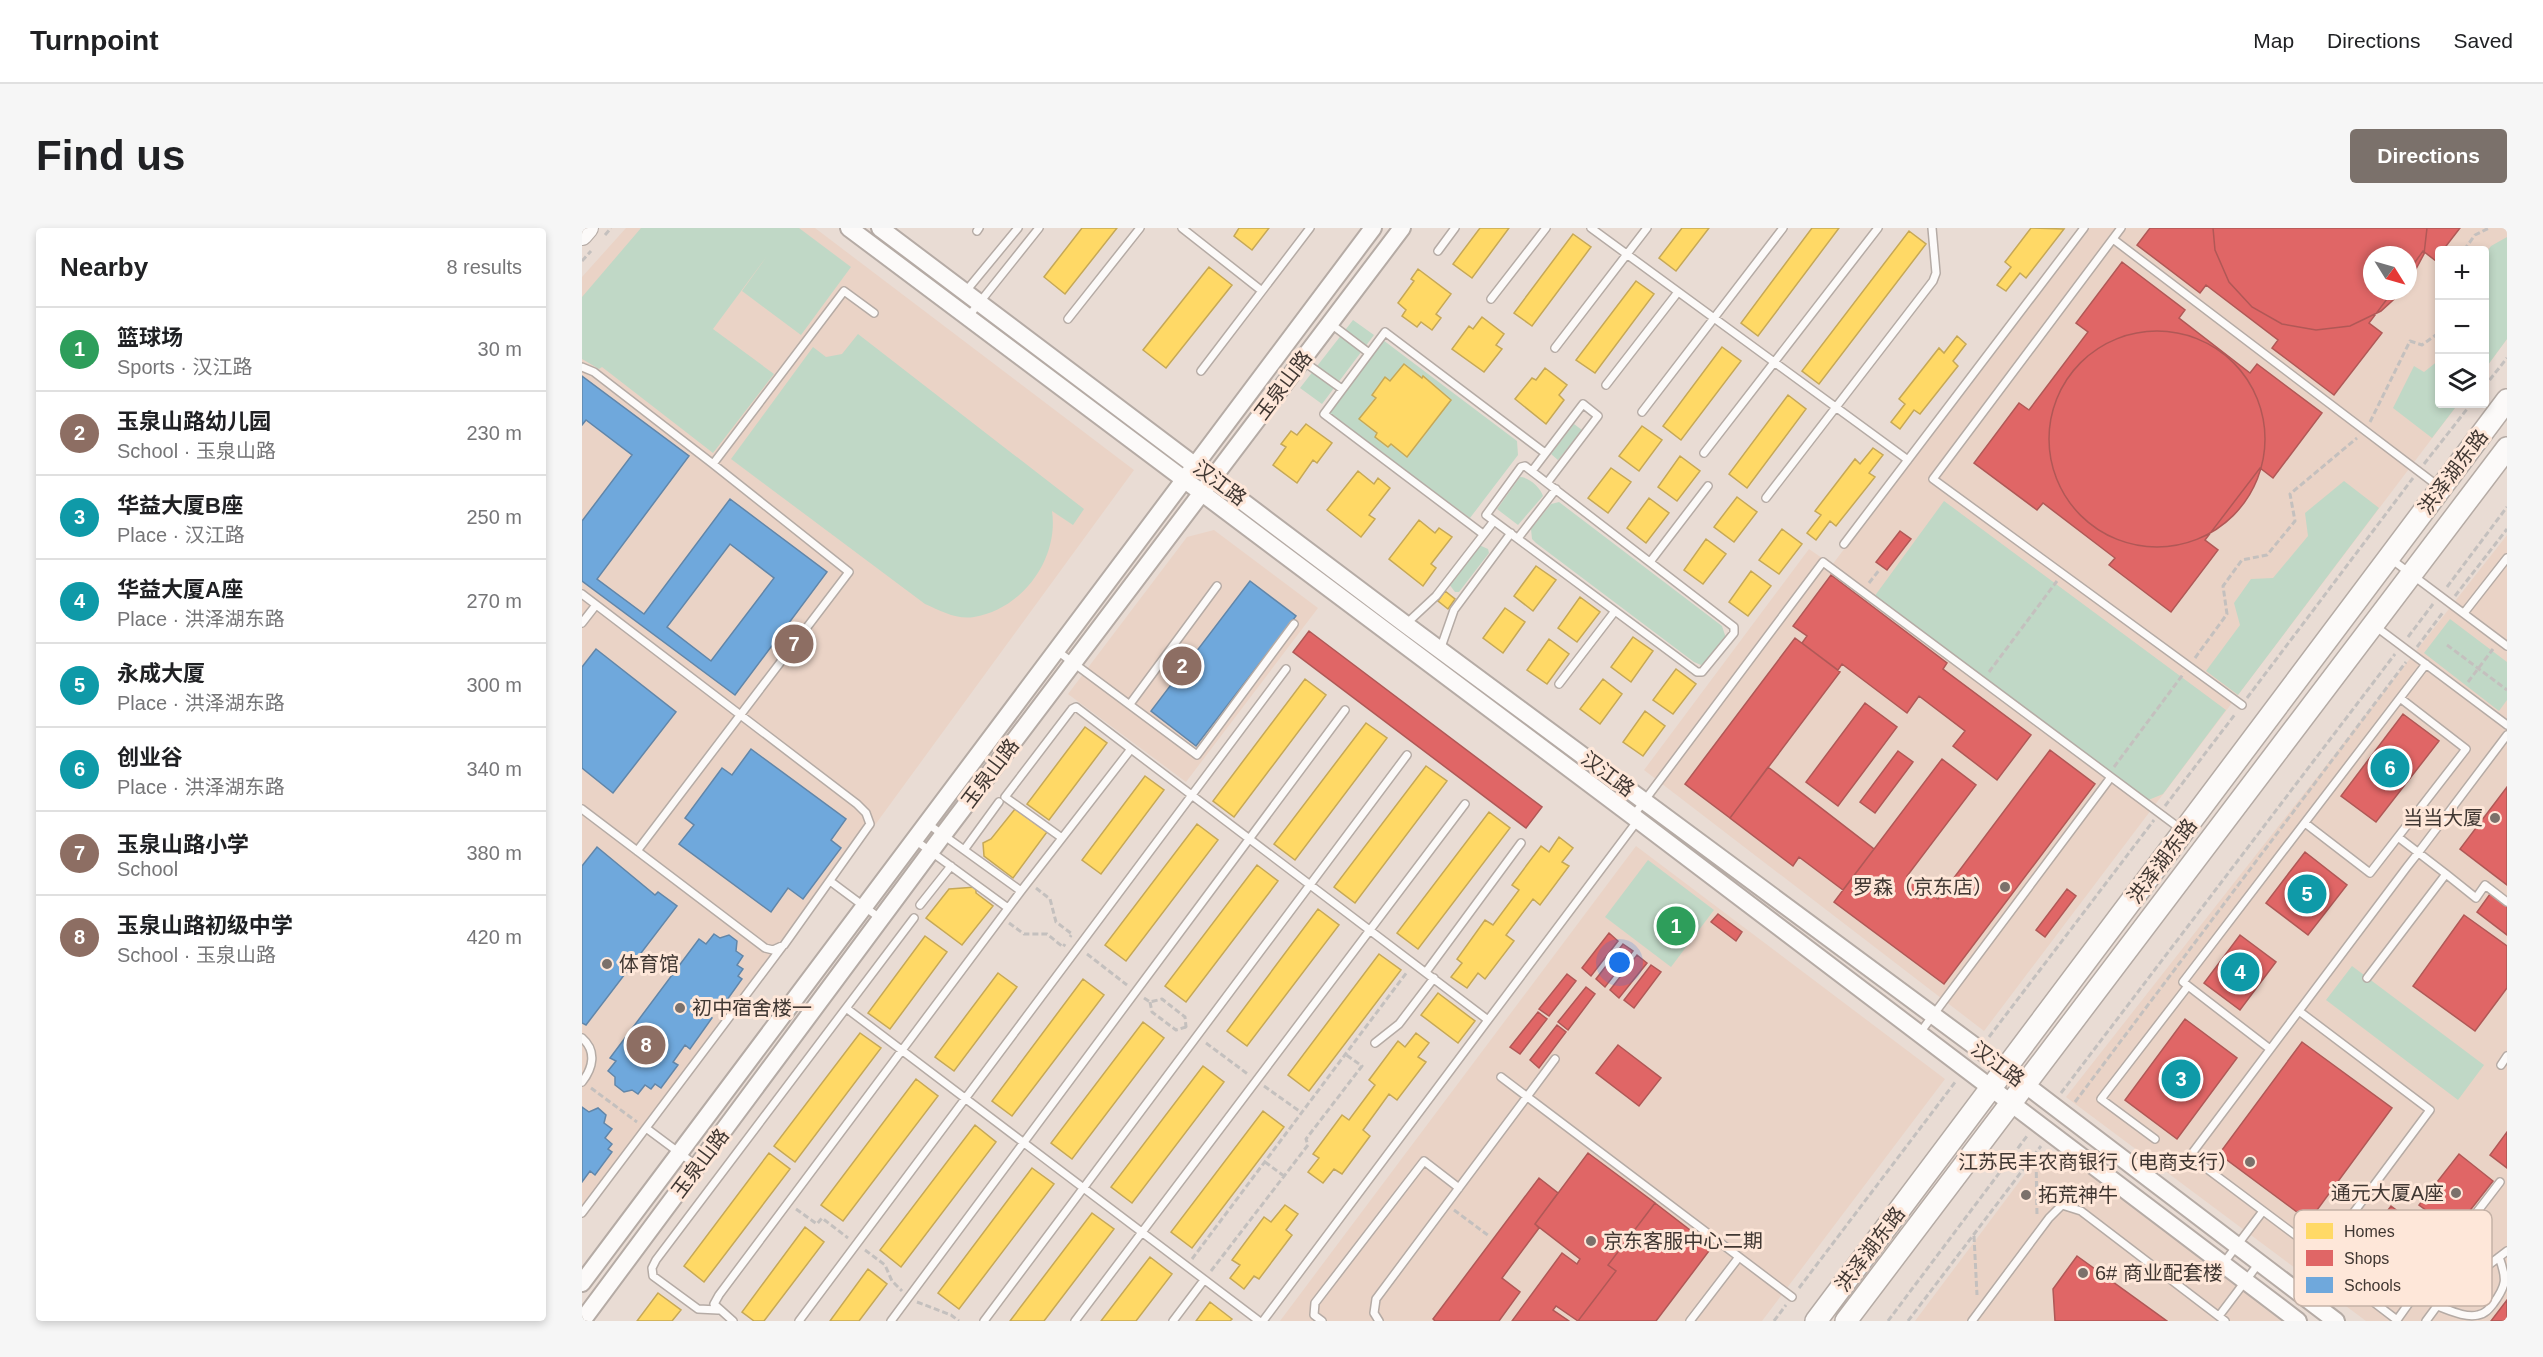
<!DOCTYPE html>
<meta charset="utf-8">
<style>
:root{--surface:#fff;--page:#f6f6f6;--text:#202124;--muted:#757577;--line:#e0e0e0;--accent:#7b716b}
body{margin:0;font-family:Helvetica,"Noto Sans SC",sans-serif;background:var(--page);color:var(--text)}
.controls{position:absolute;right:18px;top:18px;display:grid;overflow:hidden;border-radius:6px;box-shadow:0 3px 9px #0003}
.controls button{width:54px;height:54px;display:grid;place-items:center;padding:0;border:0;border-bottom:2px solid var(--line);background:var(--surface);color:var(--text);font:30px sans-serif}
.compass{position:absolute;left:1781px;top:18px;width:54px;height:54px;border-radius:50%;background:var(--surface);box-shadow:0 3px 9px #0003;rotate:127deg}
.you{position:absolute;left:1038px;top:735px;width:21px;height:21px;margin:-15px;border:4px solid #fff;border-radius:50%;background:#1a73e8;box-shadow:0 0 0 9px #1a73e833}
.badge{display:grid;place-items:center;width:39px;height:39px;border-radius:50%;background:var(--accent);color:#fff;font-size:20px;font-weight:700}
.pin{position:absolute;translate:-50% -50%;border:3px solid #fff;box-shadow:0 2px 6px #0006}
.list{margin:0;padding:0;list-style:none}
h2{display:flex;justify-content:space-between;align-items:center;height:78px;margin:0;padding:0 24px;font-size:26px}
h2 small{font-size:20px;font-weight:400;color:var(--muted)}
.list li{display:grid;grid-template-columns:39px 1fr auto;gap:18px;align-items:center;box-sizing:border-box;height:84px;padding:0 24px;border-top:2px solid var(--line)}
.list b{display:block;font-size:22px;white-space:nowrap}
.list p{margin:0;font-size:20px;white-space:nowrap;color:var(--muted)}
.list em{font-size:20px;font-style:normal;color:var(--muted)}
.icon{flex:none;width:33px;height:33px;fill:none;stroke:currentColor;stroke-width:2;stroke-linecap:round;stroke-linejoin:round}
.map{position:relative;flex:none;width:1925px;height:1093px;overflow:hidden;border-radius:6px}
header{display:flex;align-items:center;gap:36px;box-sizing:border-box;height:84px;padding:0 30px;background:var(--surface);border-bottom:2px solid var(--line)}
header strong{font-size:28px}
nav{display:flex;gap:33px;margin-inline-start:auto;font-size:21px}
.intro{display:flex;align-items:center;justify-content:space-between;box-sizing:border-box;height:144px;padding:0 36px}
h1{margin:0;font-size:42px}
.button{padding:15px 27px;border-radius:6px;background:var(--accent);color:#fff;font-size:21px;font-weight:700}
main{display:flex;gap:36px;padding:0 36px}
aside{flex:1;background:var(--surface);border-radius:6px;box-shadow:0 3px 9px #0003}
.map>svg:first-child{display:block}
</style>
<header>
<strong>Turnpoint</strong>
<nav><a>Map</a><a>Directions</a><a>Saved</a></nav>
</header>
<div class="intro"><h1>Find us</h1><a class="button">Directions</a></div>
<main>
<aside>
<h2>Nearby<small>8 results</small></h2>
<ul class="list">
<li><span class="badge" style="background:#2e9e5b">1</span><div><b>篮球场</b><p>Sports · 汉江路</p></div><em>30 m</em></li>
<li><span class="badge" style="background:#8d6e63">2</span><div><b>玉泉山路幼儿园</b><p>School · 玉泉山路</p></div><em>230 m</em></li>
<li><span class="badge" style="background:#0f9aa8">3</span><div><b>华益大厦B座</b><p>Place · 汉江路</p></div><em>250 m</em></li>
<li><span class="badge" style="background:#0f9aa8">4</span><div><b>华益大厦A座</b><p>Place · 洪泽湖东路</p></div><em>270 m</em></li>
<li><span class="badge" style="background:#0f9aa8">5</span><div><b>永成大厦</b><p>Place · 洪泽湖东路</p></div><em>300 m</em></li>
<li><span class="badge" style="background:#0f9aa8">6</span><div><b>创业谷</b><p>Place · 洪泽湖东路</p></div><em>340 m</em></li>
<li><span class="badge" style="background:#8d6e63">7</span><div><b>玉泉山路小学</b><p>School</p></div><em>380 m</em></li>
<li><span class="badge" style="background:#8d6e63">8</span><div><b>玉泉山路初级中学</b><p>School · 玉泉山路</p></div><em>420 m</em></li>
</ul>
</aside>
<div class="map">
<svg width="1925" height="1093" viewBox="0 0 1925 1093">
<rect width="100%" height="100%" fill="#e9dcd4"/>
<path fill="#ead3c6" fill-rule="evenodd" d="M44 0H233L552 242 193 734 64 900 0 989V49Z
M1507 0H1925V111L1903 141 1902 22H1858V176H1876L1402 803 1062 542 1227 321 1250 337ZM1790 27H1826V63H1790Z
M632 302 736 380 604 554 486 466 605 309Z
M1925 307V1093H1784L1484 869Z
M1054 618 1363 851 1180 1093H698Z
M1475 925 1492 933 1701 1093H1333L1449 938 1458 930Z"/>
<path fill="#c0d8c6" d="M59 0H217L269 39 219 107 160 63 185 28 131 101 192 146 131 225 20 139 17 141 0 131V69Z
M1925 9V111L1903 141V26L1909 18Z
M771 92 792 107 740 176 718 160Z
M276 106 502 281 491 297 470 283C477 330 441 381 392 389 375 392 359 383 343 376L149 231 231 119 244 129 260 126Z
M801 112 935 213 936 227 888 290 746 185Z
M1857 132 1858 176H1876L1850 210 1811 180 1832 138 1842 144Z
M992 196 1000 202 976 232 969 226Z
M938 249C947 249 959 260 961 268L936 297 915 281Z
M1762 253 1797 280 1656 467 1624 443 1658 397 1652 375 1669 351 1691 350 1726 308 1723 285Z
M1362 273 1644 482 1581 566 1564 573 1292 369Z
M977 274 1140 398 1144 410 1123 435 1119 437 1112 434 954 315 950 311 949 301 969 276Z
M897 317 906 321 907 325 877 364H873L867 356Z
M1868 391 1925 434V472L1917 483 1842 425Z
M1066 632 1132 682 1089 739 1023 689Z
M1770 738 1902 837 1876 872 1744 772Z"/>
<path fill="#ffd966" stroke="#c6a856" stroke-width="1.5" d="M500 0H535L483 66 462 49Z
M657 0H687L670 22 652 8Z
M898 0H927L890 50 871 36Z
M1100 0H1127L1094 43 1077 30Z
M1230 0H1257L1176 108 1159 95Z
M1449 0 1482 1 1444 50 1438 45 1424 63 1415 57 1429 39 1423 34Z
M1327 3 1344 16 1237 156 1220 143Z
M991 6 1009 19 950 98 932 85Z
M627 39 650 57 584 140 561 122Z
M836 41 869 66 854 86 859 90 850 102 839 94 835 99 820 88 824 82 816 75 832 53 829 51Z
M1054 53 1072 66 1013 145 994 132Z
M900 89 922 106 914 117 920 121 902 144 870 121 887 98 891 101Z
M1375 108 1384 116 1371 133 1376 138 1338 186 1332 182 1318 201 1309 194 1323 176 1317 171 1357 120 1362 125Z
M1140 119 1159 133 1099 212 1081 198Z
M822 136 840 150 841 148 869 172 825 229 809 216 806 219 793 209 795 205 777 191 794 170 790 167 803 149 808 153Z
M963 140 985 157 977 167 982 172 964 196 933 171 950 150 954 152Z
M1206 167 1224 181 1165 260 1147 246Z
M724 196 750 215 735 235 731 232 715 255 691 237 704 219 699 216 709 203 715 207Z
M1060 198 1080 212 1057 243 1037 228Z
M1291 220 1301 227 1287 245 1293 249 1254 298 1248 293 1234 312 1225 305 1239 287 1233 283 1273 231 1278 236Z
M1098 228 1118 243 1095 273 1076 259Z
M1029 240 1049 254 1026 285 1006 270Z
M776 243 792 256 796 250 808 260 787 287 793 291 779 309 745 282Z
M1155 269 1175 284 1152 314 1132 299Z
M1067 270 1087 285 1064 315 1045 300Z
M837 292 853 305 857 300 870 309 849 336 854 340 841 358 807 331Z
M1200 301 1220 316 1197 346 1177 332Z
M1124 311 1144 326 1121 356 1102 342Z
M954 338 974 352 951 383 932 368Z
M1169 343 1189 358 1166 388 1147 374Z
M863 363 873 371 866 381 856 373Z
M998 369 1018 384 995 414 976 400Z
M923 380 943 394 921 425 901 410Z
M1051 409 1071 423 1049 454 1029 439Z
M967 411 987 426 965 456 945 442Z
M1094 441 1114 456 1091 486 1071 472Z
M723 451 744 467 652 589 631 573Z
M1021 451 1040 466 1018 496 998 481Z
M1063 483 1083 498 1061 528 1041 514Z
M784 495 805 510 713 632 692 616Z
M503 499 525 515 467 592 445 576Z
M844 538 865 553 773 675 752 659Z
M563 548 582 562 519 646 500 632Z
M433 581 465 604 431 650 402 628 401 615 409 611Z
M907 584 928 600 836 721 815 705Z
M615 596 636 612 544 733 523 717Z
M977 609 991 620 980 634 987 638 958 677 951 671 924 707 932 713 903 751 896 745 885 760 869 749 880 735 875 731 903 692 911 697 937 662 930 657 959 618 967 624Z
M675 637 696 653 604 774 583 758Z
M394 659V665L411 678 380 717 344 690 367 661Z
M736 681 757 697 665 818 645 803Z
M343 708 365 724 308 801 286 785Z
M797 726 819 742 727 863 706 847Z
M416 745 435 759 372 843 353 829Z
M501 751 522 767 430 888 410 873Z
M856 765 893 793 876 815 839 787Z
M561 794 582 810 490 931 469 915Z
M278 805 299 820 213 934 192 918Z
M834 805 847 815 836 829 844 834 815 872 807 866 781 902 788 908 760 946 752 941 741 955 726 944 737 930 731 926 760 887 767 892 793 857 787 852 816 813 823 819Z
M621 838 642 854 550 975 529 959Z
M334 851 356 868 261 993 239 977Z
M681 883 702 899 610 1020 589 1004Z
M393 897 414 914 319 1039 298 1022Z
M187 925 208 941 122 1054 102 1038Z
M450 940 472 956 377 1081 356 1065Z
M703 977 716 986 704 1002 710 1007 677 1051 672 1048 662 1061 648 1050 658 1037 650 1032 682 989 689 994Z
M510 985 532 1001 462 1093H428Z
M223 999 242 1014 182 1093H172L160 1084Z
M568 1029 590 1046 554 1093H519Z
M286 1041 305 1056 277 1093H248Z
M76 1065 99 1082 90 1093H55Z
M628 1074 650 1091 648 1093H614Z"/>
<path fill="#e06666" stroke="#b05856" stroke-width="1.5" d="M1568 0H1878L1861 22H1858L1854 33 1841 23 1826 44V27H1790V63H1811L1787 95 1800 105 1752 167 1690 120 1696 112 1624 57 1618 65 1555 17Z
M1631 0H1845L1842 26 1826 56V27H1790V63H1821L1799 83 1768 98 1734 102 1700 96 1670 79 1647 54 1633 22Z
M1540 34 1603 82 1597 90 1668 145 1675 136 1740 185 1691 250 1678 240 1623 312 1636 322 1589 384 1527 337 1533 330 1461 275 1455 282 1392 235 1437 175 1447 182 1506 104 1494 95Z
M1467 211a108 108 0 1 1 216 0a108 108 0 1 1-216 0Z
M1318 303 1329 311 1305 342 1294 334Z
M1249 347 1365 435 1361 441 1449 507 1415 552 1371 518 1383 503 1337 468 1325 485 1260 436 1256 442 1220 415 1225 408 1211 398Z
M727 403 960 579 944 600 711 424Z
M1213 410 1258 444 1148 590 1103 556Z
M1283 475 1315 499 1256 578 1224 554Z
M1821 486 1857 513 1794 594 1759 568Z
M1468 522 1513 556 1362 756 1252 674 1360 531 1394 557 1325 648 1356 671Z
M1316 523 1331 534 1293 585 1278 574Z
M1186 539 1292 621 1261 662 1217 629 1211 638 1148 590Z
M1925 559V657L1878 621Z
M1723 624 1765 657 1726 707 1684 675Z
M1485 661 1494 668 1463 709 1454 702Z
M1908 666 1925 678V707L1895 684Z
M1136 686 1160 704 1154 713 1129 694Z
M1882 687 1925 718V760L1893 803 1831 758Z
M1027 705 1036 713 1009 748 1000 740Z
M1658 707 1694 734 1658 782 1622 755Z
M1041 716 1051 723 1023 759 1014 751Z
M1055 727 1065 735 1037 770 1028 762Z
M1069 737 1079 744 1052 780 1042 772Z
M985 746 994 753 967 788 957 781Z
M1004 759 1013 766 986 802 976 794Z
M956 784 965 791 938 826 928 819Z
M1603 791 1655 830 1595 911 1543 872Z
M975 797 984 804 957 840 948 832Z
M1720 814 1810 880 1727 993 1637 926Z
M1036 817 1079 850 1057 878 1014 845Z
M1925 904V940L1908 927Z
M1006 925 1073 975 1026 1037 1034 1043 996 1093 974 1078 971 1082 987 1093H930L980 1025 995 1036 998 1031 953 996Z
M1877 926 1911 953 1872 1003 1837 977Z
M957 950 976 965 953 996 957 1000 920 1050 938 1064 917 1093H853L851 1091Z
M1073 975 1130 1019 1074 1093H996L1034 1043 1026 1037Z
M1809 978 1849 1008 1810 1060 1770 1030Z
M1495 1028 1585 1093H1473L1471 1061Z
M1925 1072V1093H1909Z"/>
<path fill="#6fa8dc" stroke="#6186a9" stroke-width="1.5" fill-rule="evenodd" d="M0 148 107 228 15 351 62 386 148 271 245 344 153 467 0 353V293L50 227 4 192 0 197ZM148 316 192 350 129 433 85 399Z
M668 353 714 388 614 518 569 483Z
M14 421 94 484 31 565 0 540V439Z
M169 521 264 591 249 612 259 620 221 671 206 660 189 684 97 616 112 597 103 590 140 540 150 547Z
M15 619 73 667 76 664 95 678 4 797 0 795V638Z
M132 706 138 710 147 707 155 713 154 723 161 728 155 737 161 741 156 748 160 751 145 772 140 768 126 787 130 790 108 821 103 817 91 834 96 837 79 860 73 856 69 861 63 857 56 866 50 862 42 864 33 857V849L26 843 34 833 28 830 117 711 124 716Z
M0 879 7 884 16 880 24 887 22 895 30 901 23 910 30 916 26 921 30 924 13 947 8 943 0 954Z"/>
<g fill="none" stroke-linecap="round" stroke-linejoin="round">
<defs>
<path id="service" d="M600 0 680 63
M1009 0 1326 232
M1539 0 1351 251 1660 477
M395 3 397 0
M1531 11 1856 258
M856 23 873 0
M384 63 436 0
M909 71 964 0
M386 89 457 0
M486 91 558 0
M749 96 787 125
M973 120 1065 0
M721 133 760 161
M0 139 12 144 131 236 262 63 292 85
M619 143 728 0
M1024 157 1096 64
M1060 184 1201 0
M1122 225 1296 0
M943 238 1152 399V405L1120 444H1115L904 287 939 239Z
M950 243 1001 176 1016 188 965 255
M1184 270 1351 53 1354 45 1350 0
M901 306 742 186 803 104 963 225
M936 310 974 261
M1262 316 1502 0
M1809 331 1925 418
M1068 334 1126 258
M0 366 275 576 284 585 288 596 202 717 191 722 183 720 0 581
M1882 385 1925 330
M0 395 14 377
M824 396 854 368 912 293
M1793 398 1925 497
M474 422 615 527 712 396
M858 422 872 382 929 305
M977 456 1033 383
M548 476 635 358
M1051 588 1241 334 1600 602
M1723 595 1788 645 1884 521 1818 470
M346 596 439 663
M480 610 423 569 490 481 494 479 549 521
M333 612 426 680
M382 622 417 574
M55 623 267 344 131 236
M1864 646 1894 670 1903 657 1925 674
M248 653 299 691
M338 677 369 638
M844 744 939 615
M1785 750 1864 646 1816 609
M264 780 677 1093
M1717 783 1848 882 1740 1027 1608 928 1825 639 1836 625 1925 507
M906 792 1056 592
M1337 806 1529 549
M0 810C15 823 11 840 0 854
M793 815 817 796 852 750
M1688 821 1601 754 1844 436
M1919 837 1925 828
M919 849 1210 1069
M64 900 115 938
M1573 911 1519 871 1606 758
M0 985 200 719
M1740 1027 1743 1037 1815 1092 1849 1044 1874 1062
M1641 1036 1681 983
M1849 1044 1918 954
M1855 1078C1867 1082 1883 1090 1896 1087 1903 1086 1907 1081 1911 1076 1925 1057 1925 1051 1917 1029
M136 1082 116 1081 71 1048 70 1040 74 1032 332 690
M1637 1088 1677 1035
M151 1093 132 1076 137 1067 439 663 549 521 906 792 681 1093
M217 1093 704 441
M309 1093 763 482
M402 1093 825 527
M493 1093 883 576
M591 1093 622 1052
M740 1093 732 1087 733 1075 842 933 877 960
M797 1093 792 1085 794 1071 973 831
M1108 1093 1157 1029
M1390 1093 1467 990 1480 977 1499 983 1643 1093
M1844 1093 1858 1074 1925 1023"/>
<path id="tertiary" d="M267 0 1056 592 1716 1093
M298 0 823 396 1398 822 1754 1093
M0 1055 791 0
M0 1093 361 607 820 0"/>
<path id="secondary" d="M0 7 6 0"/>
<path id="primary" d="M1234 1093 1925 172
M1264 1093 1925 220"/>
</defs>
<use href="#service" stroke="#b5aba5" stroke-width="10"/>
<use href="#tertiary" stroke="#b5aba5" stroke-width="20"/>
<use href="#secondary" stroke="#b5aba5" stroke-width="22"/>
<use href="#primary" stroke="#b5aba5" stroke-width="24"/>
<path stroke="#c4c0be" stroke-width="3" stroke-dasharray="6 3" stroke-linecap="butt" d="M23 7 29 0
M1882 22 1893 7 1907 0
M0 33 9 23
M1902 159 1925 130
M1788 194 1828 113 1840 117 1858 104
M1842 236 1889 176
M1287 355 1298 341
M1865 359 1925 279
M1873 368 1925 301
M1826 409 1851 376
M1865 417 1925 462
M1835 419 1862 383
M1613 430 1645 386 1641 358 1660 332 1685 327 1713 293 1708 266 1775 210
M1407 444 1475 353
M1886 454 1911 421
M1665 470 1831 250
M1532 539 1602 445
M1583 578 1654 485
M454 660 468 671 474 694 490 706 488 709
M427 695 442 706H465L481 719 483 716
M505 726 545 757
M562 770 568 774 580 771 603 789 604 799 607 802
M568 774 570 784 594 802 604 799
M1407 809 1572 592
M624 815 667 847
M682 858 720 885
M9 860 55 894
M1479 865 1813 426
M1493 874 1824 434
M1454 926 1455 989
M683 934 702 948
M214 981 235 996 240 990 266 1010
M872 982 907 1008
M1392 1008 1395 1067
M283 1022 303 1037 310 1053 320 1063
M610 1031 825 744
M629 1043 726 917 724 911 780 838 763 826
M1217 1060 1374 853
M335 1074 369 1087 377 1093
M1192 1093 1204 1077
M1306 1093 1445 908
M1326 1093 1459 918"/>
<use href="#service" stroke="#fcfaf9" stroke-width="7"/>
<use href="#tertiary" stroke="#fcfaf9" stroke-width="16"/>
<use href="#secondary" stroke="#fcfaf9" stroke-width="20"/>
<use href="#primary" stroke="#fcfaf9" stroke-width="21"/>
</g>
<g fill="#7b716b" stroke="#fee7d9" stroke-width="2">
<circle cx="1913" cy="590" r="6"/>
<circle cx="1423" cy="659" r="6"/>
<circle cx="25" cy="736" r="6"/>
<circle cx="98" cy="780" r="6"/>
<circle cx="1668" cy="934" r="6"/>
<circle cx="1874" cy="965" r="6"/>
<circle cx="1444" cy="967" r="6"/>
<circle cx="1009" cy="1013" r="6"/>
<circle cx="1501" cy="1045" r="6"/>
</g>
<g text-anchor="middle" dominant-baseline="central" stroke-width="6" stroke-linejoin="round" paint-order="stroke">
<g font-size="20" fill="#403732" stroke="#fee7d9">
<text transform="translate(701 157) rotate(-53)">玉泉山路</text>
<text transform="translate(1871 244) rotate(-53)">洪泽湖东路</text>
<text transform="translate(638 255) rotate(37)">汉江路</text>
<text transform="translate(408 545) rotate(-53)">玉泉山路</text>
<text transform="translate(1026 546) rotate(37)">汉江路</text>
<text transform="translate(1580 633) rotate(-53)">洪泽湖东路</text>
<text transform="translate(1416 836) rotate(37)">汉江路</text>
<text transform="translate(118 935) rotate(-53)">玉泉山路</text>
<text transform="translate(1288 1021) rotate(-53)">洪泽湖东路</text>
</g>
<g font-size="20" fill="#403732" stroke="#fee7d9" text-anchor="start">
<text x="1901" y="590" text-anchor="end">当当大厦</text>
<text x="1411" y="659" text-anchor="end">罗森（京东店）</text>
<text x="37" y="736">体育馆</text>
<text x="110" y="780">初中宿舍楼一</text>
<text x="1656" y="934" text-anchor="end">江苏民丰农商银行（电商支行）</text>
<text x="1862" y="965" text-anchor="end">通元大厦A座</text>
<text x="1456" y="967">拓荒神牛</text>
<text x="1021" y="1013">京东客服中心二期</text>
<text x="1513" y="1045">6# 商业配套楼</text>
</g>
</g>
<rect x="1712" y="982" width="198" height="96" rx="9" fill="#fee7d9" stroke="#c5b2a7" stroke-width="1.5"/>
<rect x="1724" y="995" width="27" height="16" fill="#ffd966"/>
<rect x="1724" y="1022" width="27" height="16" fill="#e06666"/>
<rect x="1724" y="1049" width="27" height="16" fill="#6fa8dc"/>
<g font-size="16" fill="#403732">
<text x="1762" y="1009">Homes</text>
<text x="1762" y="1036">Shops</text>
<text x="1762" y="1063">Schools</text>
</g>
</svg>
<div class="controls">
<button>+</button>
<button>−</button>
<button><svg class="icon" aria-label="layers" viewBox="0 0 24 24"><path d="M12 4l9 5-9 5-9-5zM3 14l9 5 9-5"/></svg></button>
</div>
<svg class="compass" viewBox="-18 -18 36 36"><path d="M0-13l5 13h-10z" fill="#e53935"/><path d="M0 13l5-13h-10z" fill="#757577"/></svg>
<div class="you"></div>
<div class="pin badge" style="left:1094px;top:698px;background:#2e9e5b">1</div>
<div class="pin badge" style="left:600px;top:438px;background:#8d6e63">2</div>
<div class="pin badge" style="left:1599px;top:851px;background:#0f9aa8">3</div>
<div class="pin badge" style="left:1658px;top:744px;background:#0f9aa8">4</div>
<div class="pin badge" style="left:1725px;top:666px;background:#0f9aa8">5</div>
<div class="pin badge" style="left:1808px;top:540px;background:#0f9aa8">6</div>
<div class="pin badge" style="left:212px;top:416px;background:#8d6e63">7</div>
<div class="pin badge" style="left:64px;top:817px;background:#8d6e63">8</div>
</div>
</main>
